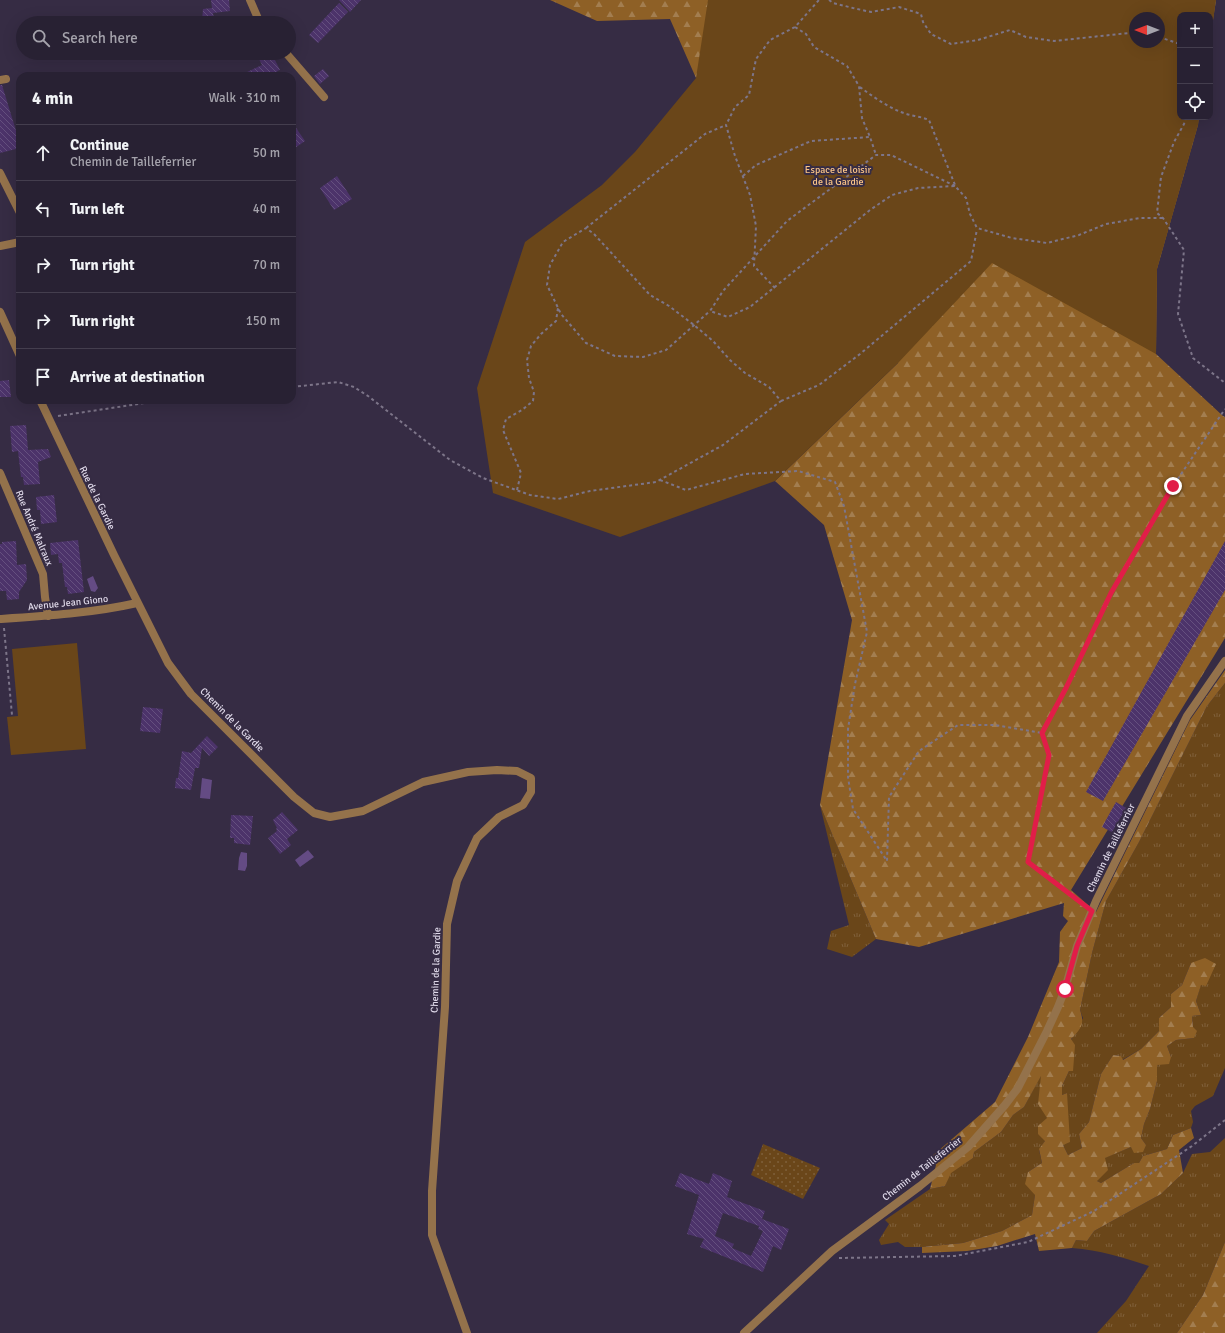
<!DOCTYPE html>
<meta charset="utf-8">
<style>
:root{--surface:#282133;--page:#342e3f;--text:#f1f3f6;--muted:#a5a3ac;--line:#443e4e}
body{margin:0;font-family:Signika,sans-serif;background:var(--page);color:var(--text)}
.controls{position:absolute;right:12px;top:12px;display:grid;overflow:hidden;border-radius:8px;box-shadow:0 4px 16px #0002}
.controls button{width:36px;height:36px;display:grid;place-items:center;padding:0;border:0;border-bottom:1px solid var(--line);background:var(--surface);color:var(--text);font:20px sans-serif}
.compass{position:absolute;left:1129px;top:12px;width:36px;height:36px;border-radius:50%;background:var(--surface);box-shadow:0 4px 16px #0002;rotate:270deg}
.stop{position:absolute;width:12px;height:12px;margin:-9px;border:3px solid #e11d48;border-radius:50%;background:#fff}
.stop.end{background:#e11d48;border-color:#fff;box-shadow:0 1px 4px #0008}
.list{margin:0;padding:0;list-style:none}
h2{display:flex;justify-content:space-between;align-items:center;height:52px;margin:0;padding:0 16px;font-size:17px}
h2 small{font-size:13px;font-weight:400;color:var(--muted)}
.list li{display:grid;grid-template-columns:26px 1fr auto;gap:12px;align-items:center;box-sizing:border-box;height:56px;padding:0 16px;border-top:1px solid var(--line)}
.list b{display:block;font-size:15px;white-space:nowrap}
.list p{margin:0;font-size:13px;white-space:nowrap;color:var(--muted)}
.list em{font-size:13px;font-style:normal;color:var(--muted)}
.icon{flex:none;width:22px;height:22px;fill:none;stroke:currentColor;stroke-width:2;stroke-linecap:round;stroke-linejoin:round}
.map{position:relative;flex:none;width:1225px;height:1333px;overflow:hidden}
.search{position:absolute;background:var(--surface);box-shadow:0 4px 16px #0002;left:16px;top:16px;width:280px;height:44px;display:flex;align-items:center;gap:10px;box-sizing:border-box;padding:0 14px;border-radius:22px;color:var(--muted);font-size:15px}
.panel{position:absolute;background:var(--surface);box-shadow:0 4px 16px #0002;left:16px;top:72px;width:280px;height:332px;border-radius:12px}
.map>svg:first-child{display:block}
</style>
<div class="map">
<svg width="1225" height="1333" viewBox="0 0 1225 1333">
<defs>
<pattern id="grass-tufts" width="24" height="20" patternUnits="userSpaceOnUse"><rect width="24" height="20" fill="#6a4619"/><path d="M3 7l-1-3M5 7V3M7 7l1-3M15 17l-1-3M17 17v-4M19 17l1-3" fill="none" stroke="#7f603a"/></pattern>
<pattern id="forest-firs" width="22" height="20" patternUnits="userSpaceOnUse"><rect width="22" height="20" fill="#8e6026"/><path d="M5 1l3.5 6h-7zM16 11l3.5 6h-7z" fill="#a37e50"/></pattern>
<pattern id="garden-dots" width="8" height="8" patternUnits="userSpaceOnUse"><rect width="8" height="8" fill="#6a4619"/><path d="M2 2h.1M6 6h.1" fill="none" stroke="#7f603a" stroke-width="1.8" stroke-linecap="round"/></pattern>
<pattern id="building-back-hatch" width="6" height="6" patternUnits="userSpaceOnUse"><rect width="6" height="6" fill="#4c336a"/><path d="M-1 5l2 2M0 0l6 6M5-1l2 2" fill="none" stroke="#65507f"/></pattern>
</defs>
<rect width="100%" height="100%" fill="#362c44"/>
<path fill="url(#grass-tufts)" d="M1225 683V1068L1213 1096 1195 1106 1191 1111 1193 1122 1191 1128 1173 1135 1167 1149 1143 1156 1139 1163H1134L1101 1183 1097 1181 1104 1158 1131 1147 1146 1145 1141 1138 1144 1124 1150 1109 1157 1081V1065L1171 1057 1167 1046 1176 1040 1194 1038 1192 1016 1201 1015 1196 1001 1201 984 1191 963 1182 985 1171 994V1007L1159 1018V1031L1141 1049 1122 1060 1121 1056 1113 1055 1101 1074 1089 1122 1079 1134 1082 1148 1068 1155 1063 1145 1067 1093 1062 1095V1086L1069 1071H1072L1071 1040 1083 1018 1080 1010 1092 953 1106 901 1139 842 1207 706Z
M820 805 876 939 852 957 827 949 831 931 849 925Z
M1041 1075 1047 1118 1045 1141 1039 1150 1042 1163 1028 1172 1035 1195 1032 1215 1002 1231 963 1243 922 1247H905L898 1242 881 1245 879 1240 889 1224 885 1220 930 1189 945 1186 950 1173 973 1158 974 1152 1001 1132 1013 1115 1024 1107Z
M1225 1138V1242L1203 1295 1177 1333H1097L1126 1301 1149 1266C1122 1257 1100 1250 1072 1248L1076 1240 1087 1241 1094 1231 1161 1194 1183 1173 1192 1154 1210 1152Z"/>
<path fill="url(#forest-firs)" fill-rule="evenodd" d="M550 0H785L696 78 670 19 597 21Z
M945 0H1216L1210 40V15H1180V117H1199L1198 125 1157 269 1156 354 1223 416 1225 417V638L1071 890 1096 912 1190 720 1225 670V683L1207 706 1139 842 1106 901 1092 953 1080 1010C1085 1024 1081 1029 1071 1039L1075 1045 1073 1071H1069L1062 1086V1095L1067 1093 1070 1142 1063 1145 1068 1155 1082 1148 1079 1134 1089 1122 1101 1074 1113 1055 1121 1056 1123 1060 1141 1049 1159 1031V1018L1171 1007V994L1182 985 1191 963 1205 958 1216 964 1206 986 1201 985 1196 1001 1201 1015 1192 1016 1193 1027 1197 1031 1194 1038 1176 1040 1167 1046 1171 1057 1169 1064 1157 1065V1081L1150 1109 1144 1124 1141 1138 1146 1145 1143 1152 1134 1153 1131 1147 1105 1158 1108 1170 1097 1181 1101 1183 1134 1163H1139L1143 1156 1167 1149 1173 1135 1191 1128 1194 1138 1179 1150 1183 1173 1161 1194 1094 1231 1087 1241 1076 1240 1072 1248 1039 1251 1035 1234 997 1246 967 1251 922 1253V1247L963 1243 1002 1231 1032 1215 1035 1195 1025 1184 1028 1172 1042 1163 1039 1149 1045 1141 1038 1134V1126L1047 1118 1038 1104 1041 1076 1024 1107 1013 1115 1001 1132 974 1152 973 1158 951 1173 945 1186 930 1189 936 1165 924 1163 995 1102 1028 1037 1059 962 1060 932 1068 921 1063 916 1064 903 919 947 876 939 820 805 852 620 824 525 775 481 898 363ZM1135 18H1159V42H1135Z
M1225 1242V1333H1177L1203 1295Z"/>
<path fill="#6a4619" fill-rule="evenodd" d="M708 0H1216L1210 40V15H1180V117H1199L1198 125 1157 269 1156 354 992 263 898 363 775 481 620 537 493 493 477 388 525 242 602 185 635 152 696 78ZM1135 18H1159V42H1135Z
M77 643 86 749 11 755 7 717 18 716 12 649Z"/>
<path fill="url(#garden-dots)" d="M763 1144 820 1168 803 1199 751 1175Z"/>
<path fill="#644b84" d="M93 576 98 588 95 592 91 591 87 579Z
M202 778 212 780 210 799 200 798Z
M308 850 314 857 300 867 295 860Z
M241 852 247 853V866L245 871 238 870 239 858Z"/>
<path fill="url(#building-back-hatch)" fill-rule="evenodd" d="M211 0H229L230 11 213 13 214 19 202 21 203 9 212 8Z
M339 0H361L350 12Z
M339 3 348 12 318 43 309 35Z
M256 53H268L271 59 274 58 280 70 277 71 279 76H239L262 65Z
M323 69 329 76 320 84 314 76Z
M0 85H2L17 134H20V148L0 153Z
M292 122 305 141 292 150Z
M337 176 352 199 334 210 320 188Z
M9 380 11 397H0V381Z
M26 425 28 450 48 449 51 457 38 462 40 484 24 485 23 477H21L18 451 12 452 10 426Z
M54 495 57 522 41 524 40 510H37L36 497Z
M78 540 84 592 68 594 67 587H65L62 563H59L58 554 51 555 50 543Z
M16 541 17 565 26 564 27 580 19 592V599L7 600 6 591H0V544H2V542Z
M1225 541V590L1103 801 1086 792Z
M143 707 163 709 160 733 140 731Z
M207 736 218 747 209 756 202 748 199 768H195L191 790 175 788 176 778H178L182 751 191 753Z
M1116 802 1126 808 1112 832 1102 827Z
M282 812 298 830 287 839 291 845 280 854 268 838 277 831 276 829 277 828 273 820Z
M231 815 253 816 250 845 234 843V838H230Z
M680 1173 709 1184 713 1173 732 1181 727 1197 765 1211 762 1219 789 1229 781 1250 773 1246 763 1272 700 1247 704 1239 687 1234 699 1195 675 1186ZM723 1213 759 1226 760 1223 758 1229 763 1231 751 1256 732 1248 734 1244 715 1236Z"/>
<g fill="none" stroke-linecap="round" stroke-linejoin="round">
<path stroke="#7d7589" stroke-width="2" stroke-dasharray="3 3" stroke-linecap="butt" d="M829 0 833 3 853 8 871 12 899 7 921 14 923 22 931 34 951 44 978 40 1010 30 1026 37 1054 41 1129 33 1135 34
M795 27 806 34 814 47 847 66 859 86 862 118 870 137 876 155
M1159 37 1180 44
M860 87C872 96 886 106 901 112 910 116 920 116 929 120L955 185
M1186 117 1184 124 1174 142 1161 177 1157 213 1163 218 1184 250 1178 314 1193 358 1225 383
M743 176 756 165 811 141 870 137
M955 186 891 155H876L787 221 723 291 710 311 728 317 750 307 870 210 892 195 918 188 955 186 966 198 970 214 977 228 1012 238 1047 243 1079 235 1106 224 1140 218H1163
M586 228 705 134 726 125
M775 288 754 266 756 226 750 195 735 156 726 125 735 107 749 95 756 59 770 40 795 27 819 0
M292 387 338 382 354 387 368 396 450 460 483 478 530 495 558 499 590 491 656 482 723 445 781 401 769 387 745 373 730 360 713 341 694 325 669 306 650 295 594 234 586 228 563 242 550 265 547 285 561 314 586 343 615 356 643 357 666 350 710 311
M781 401 819 385 860 354 971 261 977 229
M58 416 165 400
M660 480 686 490 745 474 798 471 835 482 844 506 867 632 855 684 848 729V777L853 809 887 861 889 797 919 751 958 725H995L1042 733 1049 755 1027 862 1084 904
M517 490 521 473 503 430 506 419 522 410 533 401 534 392 529 378 527 360 531 346 541 334 556 321 558 308
M4 628 12 715
M1042 733 1066 688 1111 593 1173 486 1225 409
M839 1258 955 1256 1028 1242 1094 1211 1192 1146 1225 1120"/>
<path stroke="#94724b" stroke-width="8" d="M250 0 260 23
M286 53 324 97
M0 80 6 79
M0 173 20 213
M0 246 20 242
M0 312 20 356
M40 400 114 555 168 663 191 694 294 797 314 813 330 817 363 811 423 782 468 772 497 770 517 771 531 778V792L523 805 499 817 477 838 457 881 447 924 445 1007 432 1191V1235L467 1333
M0 473 43 574 45 597 48 616
M0 619C46 616 93 613 137 603
M744 1333 832 1251 920 1186 968 1147 1005 1105 1018 1088 1047 1031 1058 1007 1065 989 1077 946 1096 901 1187 716 1225 661"/>
</g>
<g fill="none" stroke-linecap="round" stroke-linejoin="round">
<path stroke="#e11d48" stroke-width="5" d="M1065 989 1077 946 1092 911 1028 862 1049 755 1042 733 1066 688 1111 593 1173 486"/>
</g>
<g text-anchor="middle" dominant-baseline="central" stroke-width="4" stroke-linejoin="round" paint-order="stroke">
<g font-size="10" fill="#fac487" stroke="#362c44">
<text x="838" y="170">Espace de loisir<tspan x="838" dy="12">de la Gardie</tspan></text>
</g>
<g font-size="10" fill="#dfd9e9" stroke="#362c44">
<text transform="translate(97 498) rotate(64)">Rue de la Gardie</text>
<text transform="translate(34 528) rotate(67)">Rue André Malraux</text>
<text transform="translate(68 603) rotate(-6)">Avenue Jean Giono</text>
<text transform="translate(232 720) rotate(45)">Chemin de la Gardie</text>
<text transform="translate(1111 848) rotate(-64)">Chemin de Tailleferrier</text>
<text transform="translate(436 970) rotate(-88)">Chemin de la Gardie</text>
<text transform="translate(922 1169) rotate(-38)">Chemin de Tailleferrier</text>
</g>
</g>
</svg>
<div class="controls">
<button>+</button>
<button>−</button>
<button><svg class="icon" aria-label="locate" viewBox="0 0 24 24"><circle cx="12" cy="12" r="6"/><path d="M12 2v4M12 18v4M2 12h4M18 12h4"/></svg></button>
</div>
<svg class="compass" viewBox="-18 -18 36 36"><path d="M0-13l5 13h-10z" fill="#e53935"/><path d="M0 13l5-13h-10z" fill="#a5a3ac"/></svg>
<div class="stop" style="left:1065px;top:989px"></div>
<div class="stop end" style="left:1173px;top:486px"></div>
<div class="search"><svg class="icon" aria-label="search" viewBox="0 0 24 24"><circle cx="10" cy="10" r="6"/><path d="M15 15l6 6"/></svg>Search here</div>
<section class="panel">
<h2>4 min<small>Walk · 310 m</small></h2>
<ul class="list">
<li><svg class="icon" aria-label="ahead" viewBox="0 0 24 24"><path d="M12 20V5M6 11l6-6 6 6"/></svg><div><b>Continue</b><p>Chemin de Tailleferrier</p></div><em>50 m</em></li>
<li><svg class="icon" aria-label="left" viewBox="0 0 24 24"><path d="M17 20v-9H6M10 6l-5 5 5 5"/></svg><div><b>Turn left</b></div><em>40 m</em></li>
<li><svg class="icon" aria-label="right" viewBox="0 0 24 24"><path d="M7 20v-9h11M14 6l5 5-5 5"/></svg><div><b>Turn right</b></div><em>70 m</em></li>
<li><svg class="icon" aria-label="right" viewBox="0 0 24 24"><path d="M7 20v-9h11M14 6l5 5-5 5"/></svg><div><b>Turn right</b></div><em>150 m</em></li>
<li><svg class="icon" aria-label="arrive" viewBox="0 0 24 24"><path d="M6 21V4h12l-3 4 3 4H6"/></svg><div><b>Arrive at destination</b></div></li>
</ul>
</section>
</div>
